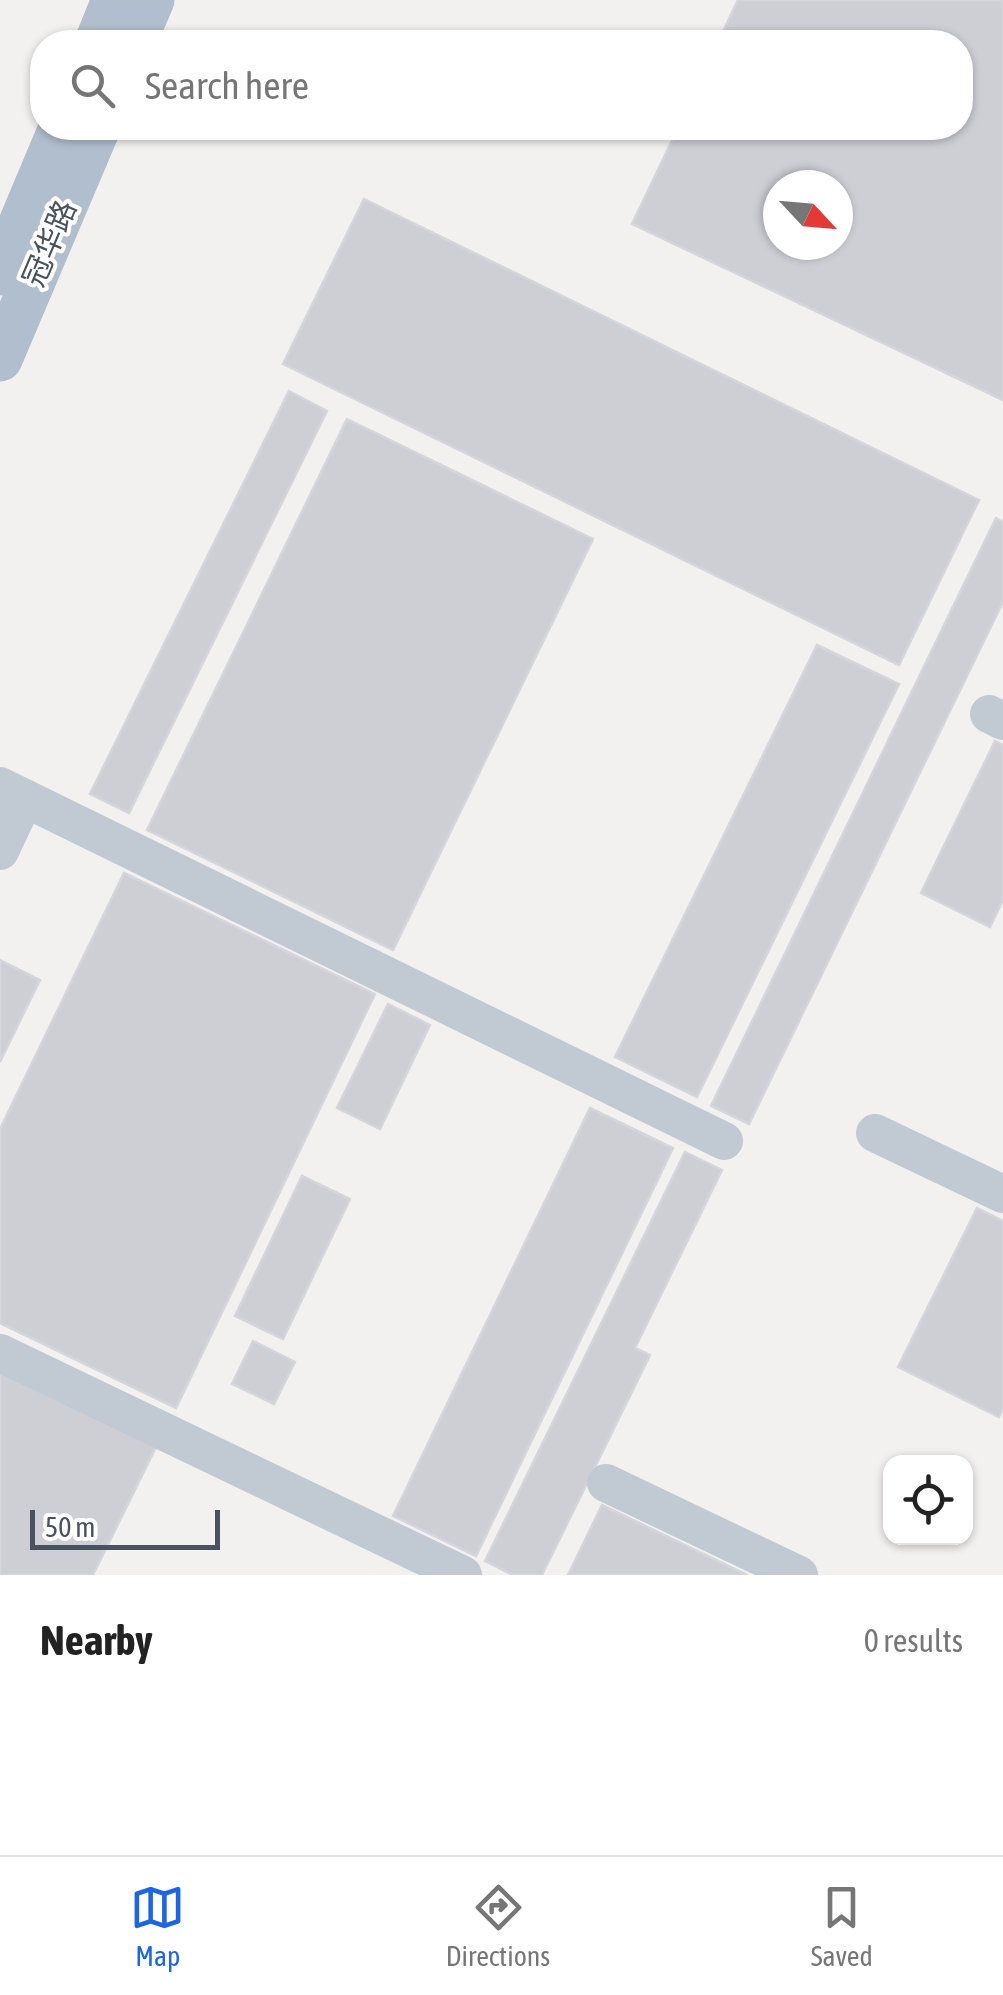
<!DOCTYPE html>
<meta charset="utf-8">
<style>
:root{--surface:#fff;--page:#f6f6f6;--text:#222;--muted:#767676;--line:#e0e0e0;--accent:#1d66e0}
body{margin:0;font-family:"Asap Condensed","Noto Sans SC",sans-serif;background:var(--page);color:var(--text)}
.controls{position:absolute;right:30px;bottom:30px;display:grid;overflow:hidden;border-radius:20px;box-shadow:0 2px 8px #0004}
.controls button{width:90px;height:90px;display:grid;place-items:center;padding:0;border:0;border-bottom:2px solid var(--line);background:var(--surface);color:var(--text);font:50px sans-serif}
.compass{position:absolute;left:763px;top:170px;width:90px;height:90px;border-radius:50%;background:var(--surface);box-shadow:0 2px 8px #0004;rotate:116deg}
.scale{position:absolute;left:30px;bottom:25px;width:190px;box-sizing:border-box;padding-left:10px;border:5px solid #49525e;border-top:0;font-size:28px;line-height:35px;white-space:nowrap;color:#49525e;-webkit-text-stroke:8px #fff;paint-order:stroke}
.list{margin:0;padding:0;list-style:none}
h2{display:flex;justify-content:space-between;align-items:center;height:130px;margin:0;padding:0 40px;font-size:42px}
h2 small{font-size:32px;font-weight:400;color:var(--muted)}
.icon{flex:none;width:55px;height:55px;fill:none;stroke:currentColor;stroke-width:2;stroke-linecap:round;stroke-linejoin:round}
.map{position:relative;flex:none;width:1003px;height:1575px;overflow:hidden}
.search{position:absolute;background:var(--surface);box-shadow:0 2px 8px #0004;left:30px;right:30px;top:30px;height:110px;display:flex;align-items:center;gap:25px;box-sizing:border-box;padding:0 35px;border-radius:40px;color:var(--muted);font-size:38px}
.sheet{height:280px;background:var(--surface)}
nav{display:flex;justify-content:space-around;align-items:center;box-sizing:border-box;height:140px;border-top:2px solid var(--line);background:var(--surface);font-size:28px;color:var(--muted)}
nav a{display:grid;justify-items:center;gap:5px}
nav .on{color:var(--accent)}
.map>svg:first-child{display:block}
</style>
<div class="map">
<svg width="1003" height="1575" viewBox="0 0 1003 1575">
<rect width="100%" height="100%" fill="#f3f1f0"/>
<path fill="#cdcfd5" stroke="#d5d6dc" stroke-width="2.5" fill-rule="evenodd" d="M738 0H1003V400L632 224 678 128H960V42H718ZM778 185H838V245H778Z
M364 199 979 500 899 665 283 364Z
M289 391 327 411 129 813 90 794Z
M347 419 593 539 393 950 147 830Z
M996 518 1003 522V602L749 1124 711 1106Z
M817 645 899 684 697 1097 615 1057Z
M995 741 1003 745V900L990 927 921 893Z
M124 873 375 994 176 1408 0 1323V1129Z
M0 960 40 980 0 1062Z
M388 1004 430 1025 380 1129 337 1108Z
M590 1108 673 1148 476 1556 393 1516Z
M685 1152 722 1170 635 1348 650 1355 542 1575H513L485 1561Z
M302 1176 350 1199 283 1339 235 1316Z
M977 1208 1003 1221V1409L999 1417 898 1367Z
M253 1341 295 1362 274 1404 232 1384Z
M0 1372 156 1447 93 1575H0Z
M602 1505 747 1575H568Z"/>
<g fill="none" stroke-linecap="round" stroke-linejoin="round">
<path stroke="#c1cad2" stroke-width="38" d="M989 714 1003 721
M0 786 724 1141
M0 851 25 798
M875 1133 1003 1194
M0 1353 463 1575
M606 1483 799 1575"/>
<path stroke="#b1bece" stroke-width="45" d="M97 42 114 0
M134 42 152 0
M0 273 61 128
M0 359 98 128"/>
</g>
<g text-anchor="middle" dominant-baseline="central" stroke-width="8" stroke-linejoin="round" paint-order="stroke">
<g font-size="30" fill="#49525e" stroke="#fff">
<text transform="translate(49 243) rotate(-67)">冠华路</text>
</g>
</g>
</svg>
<div class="controls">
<button><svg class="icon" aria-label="locate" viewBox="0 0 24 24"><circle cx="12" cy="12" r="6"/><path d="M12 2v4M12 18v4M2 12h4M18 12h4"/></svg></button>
</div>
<svg class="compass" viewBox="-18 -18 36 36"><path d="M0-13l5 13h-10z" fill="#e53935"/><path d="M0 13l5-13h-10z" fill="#767676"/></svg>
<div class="scale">50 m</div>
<div class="search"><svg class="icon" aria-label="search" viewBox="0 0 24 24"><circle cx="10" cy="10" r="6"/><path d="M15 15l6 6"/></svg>Search here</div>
</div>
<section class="sheet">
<h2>Nearby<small>0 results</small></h2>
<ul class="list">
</ul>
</section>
<nav>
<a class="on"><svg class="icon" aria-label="map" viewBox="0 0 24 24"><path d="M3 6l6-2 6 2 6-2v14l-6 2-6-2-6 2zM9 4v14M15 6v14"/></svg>Map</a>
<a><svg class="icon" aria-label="directions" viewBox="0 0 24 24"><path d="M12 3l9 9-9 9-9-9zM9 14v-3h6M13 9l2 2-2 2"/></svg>Directions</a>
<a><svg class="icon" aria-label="saved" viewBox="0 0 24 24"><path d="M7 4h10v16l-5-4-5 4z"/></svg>Saved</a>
</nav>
